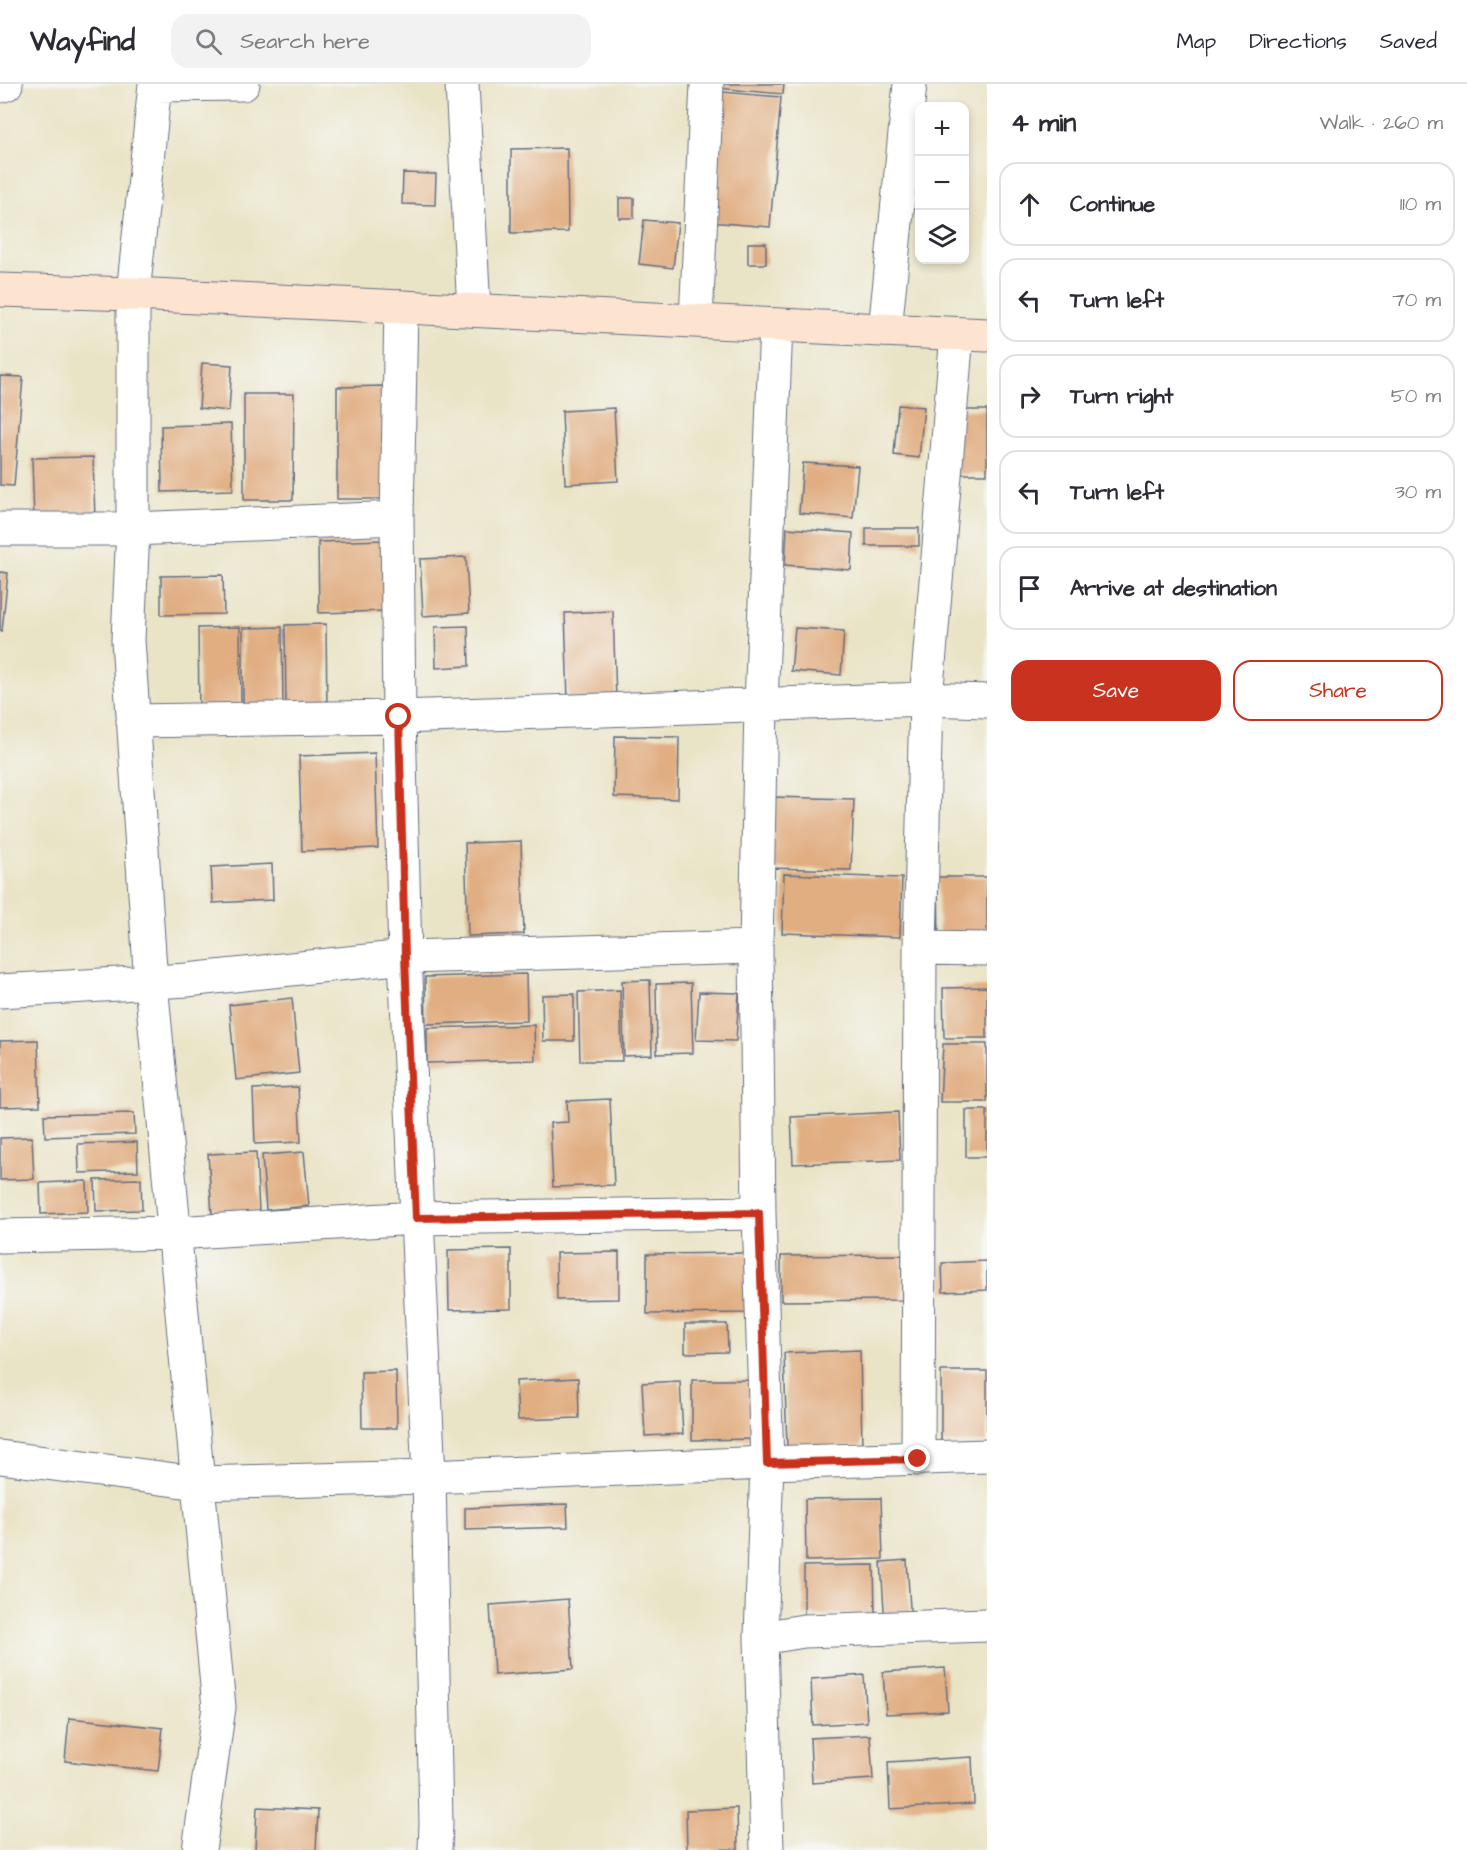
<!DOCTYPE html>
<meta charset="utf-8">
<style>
:root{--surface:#fff;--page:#f2f2f3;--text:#2b2b33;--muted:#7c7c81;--line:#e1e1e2;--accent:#c8321e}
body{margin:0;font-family:"Architects Daughter",sans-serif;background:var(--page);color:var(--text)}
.controls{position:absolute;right:18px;top:18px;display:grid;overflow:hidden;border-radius:12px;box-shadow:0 3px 9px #0003}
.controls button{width:54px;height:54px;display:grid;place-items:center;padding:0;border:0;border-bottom:2px solid var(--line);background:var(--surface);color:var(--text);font:30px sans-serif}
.stop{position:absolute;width:18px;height:18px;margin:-14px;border:4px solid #c8321e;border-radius:50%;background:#fff}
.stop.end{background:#c8321e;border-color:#fff;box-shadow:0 2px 6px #0008}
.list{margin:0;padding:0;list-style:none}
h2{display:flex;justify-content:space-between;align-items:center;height:78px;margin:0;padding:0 24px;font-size:26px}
h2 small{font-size:20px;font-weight:400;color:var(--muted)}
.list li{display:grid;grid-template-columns:39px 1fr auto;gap:18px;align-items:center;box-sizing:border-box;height:84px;margin:0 12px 12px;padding:0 12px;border:2px solid var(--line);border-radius:18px}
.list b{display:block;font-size:22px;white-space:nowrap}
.list em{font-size:20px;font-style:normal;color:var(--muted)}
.actions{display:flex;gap:12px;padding:18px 24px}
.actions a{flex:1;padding:14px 0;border:2px solid var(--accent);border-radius:18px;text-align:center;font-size:21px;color:var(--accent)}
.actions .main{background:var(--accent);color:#fff}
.icon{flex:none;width:33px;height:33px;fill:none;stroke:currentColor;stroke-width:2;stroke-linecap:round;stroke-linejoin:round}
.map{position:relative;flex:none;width:987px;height:1766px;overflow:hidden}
header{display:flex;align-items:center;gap:36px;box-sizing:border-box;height:84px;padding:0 30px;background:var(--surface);border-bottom:2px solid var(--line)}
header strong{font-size:28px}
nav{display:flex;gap:33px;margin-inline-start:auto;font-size:21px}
.search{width:420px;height:54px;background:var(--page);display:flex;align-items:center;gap:15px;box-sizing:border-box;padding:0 21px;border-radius:18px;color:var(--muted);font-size:22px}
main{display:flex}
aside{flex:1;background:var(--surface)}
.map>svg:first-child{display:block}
</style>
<header>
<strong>Wayfind</strong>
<div class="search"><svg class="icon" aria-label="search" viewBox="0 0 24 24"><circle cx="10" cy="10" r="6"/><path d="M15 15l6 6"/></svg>Search here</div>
<nav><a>Map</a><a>Directions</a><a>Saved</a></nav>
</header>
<main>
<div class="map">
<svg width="987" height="1766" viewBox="0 0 987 1766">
<rect width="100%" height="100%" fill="#f6f6f2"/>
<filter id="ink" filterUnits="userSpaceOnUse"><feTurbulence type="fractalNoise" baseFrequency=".0167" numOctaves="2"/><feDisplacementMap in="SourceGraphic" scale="12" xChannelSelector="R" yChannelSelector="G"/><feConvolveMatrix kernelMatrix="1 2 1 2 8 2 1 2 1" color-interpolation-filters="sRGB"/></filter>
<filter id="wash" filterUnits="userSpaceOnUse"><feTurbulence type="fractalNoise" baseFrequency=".008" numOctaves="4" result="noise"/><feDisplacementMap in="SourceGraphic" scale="24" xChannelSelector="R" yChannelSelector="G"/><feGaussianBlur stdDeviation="1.35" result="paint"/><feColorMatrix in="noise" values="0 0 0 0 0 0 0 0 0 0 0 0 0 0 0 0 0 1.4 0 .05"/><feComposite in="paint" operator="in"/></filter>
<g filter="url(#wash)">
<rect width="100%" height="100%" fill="#eae4c7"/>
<g id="blocks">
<path fill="#e1ae82" d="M717 0H784L783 10 717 4Z
M722 8 781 13 770 143 710 138Z
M567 64 568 148 511 149V65Z
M403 89 436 90 435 121 402 120Z
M619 114H634V134H619Z
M644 136 678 139 673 184 639 180Z
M748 159H766V180H748Z
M202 279 232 281 229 327 199 324Z
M0 292 23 293 14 402 0 401Z
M386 302V415H337V303Z
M244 310H294L293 416H244Z
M898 321 924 323 919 374 894 371Z
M614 324 618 397 565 400 562 327Z
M953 326H987V390H952Z
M231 340 233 406 162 408 161 342Z
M93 373 95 435 34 437 32 374Z
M803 379 858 382 853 434 799 429Z
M787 444 853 449 851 486 785 481Z
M866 444H919V462H866Z
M385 456 387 527 319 529 318 458Z
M466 473 469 529 423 532 420 475Z
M0 488 8 489 2 547H0Z
M223 491 224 530 161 531V492Z
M613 527 616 615 568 617 565 529Z
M326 540 327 626 286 627 285 541Z
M468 542 469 582 436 584 435 543Z
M240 543 241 622H199L198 544Z
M282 543 283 624 243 625V544Z
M795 544 844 547 841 591 791 587Z
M615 652 679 653 678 715 614 713Z
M375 669 378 764 302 767 299 672Z
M771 713 854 715 851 786 768 784Z
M521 757 524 850 468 852 465 759Z
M272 780 273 816 213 819 211 783Z
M784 790 902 794 900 853 782 849Z
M938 793H987V856L939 857Z
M526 890 527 937 426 940 425 893Z
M650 896 652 971 624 972 622 897Z
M691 899 693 969 657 970 656 900Z
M987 903V954H944L943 904Z
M620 906 622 977H580L578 908Z
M699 908 739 909 736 957 696 956Z
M574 910V957H543L542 911Z
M292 914 299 989 236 996 229 921Z
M534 941 535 976 427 979V944Z
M38 956 40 1022 0 1023V957Z
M943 960H987V1018H940Z
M298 1003 301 1058 255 1060 253 1005Z
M610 1015 614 1101 553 1103 550 1039 568 1038 567 1017Z
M966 1026H987V1073H966Z
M898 1028 900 1076 793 1080 791 1033Z
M134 1029 135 1050 45 1053 44 1031Z
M32 1053 34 1095 0 1096V1054Z
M137 1058 138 1087 79 1089 78 1060Z
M256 1068 259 1128 212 1131 208 1070Z
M304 1068 309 1122 266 1126 262 1071Z
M141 1095 142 1126 96 1127 95 1096Z
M87 1097 88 1128 41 1130 40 1099Z
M511 1165V1225L449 1226 448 1166Z
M619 1168V1215L557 1216 556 1169Z
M750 1169V1229L647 1230V1170Z
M902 1171V1216L781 1217V1172Z
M987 1177V1206L943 1208 942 1179Z
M685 1240H727L728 1268 685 1269Z
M860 1266 862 1362 787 1365 784 1269Z
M396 1287 397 1344H362L361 1288Z
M941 1287H987V1358L941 1359Z
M578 1294 579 1334 518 1336 516 1297Z
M692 1296H757L758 1355 692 1356Z
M680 1297 683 1350 645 1352 642 1299Z
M881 1414 883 1475 806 1477 805 1415Z
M567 1420 568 1443 465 1446V1424Z
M907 1476 911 1540 885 1542 881 1478Z
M874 1481 875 1530 804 1531V1482Z
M568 1515 573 1585 494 1591 490 1521Z
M945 1584 948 1627 886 1630 883 1588Z
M864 1591 867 1638 813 1641 811 1595Z
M69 1634 163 1644 158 1687 65 1677Z
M870 1651 873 1695 812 1699 810 1654Z
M972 1673 974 1720 890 1725 888 1678Z
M257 1723 318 1726 316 1766H255Z
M737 1724 738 1765 687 1766 686 1726Z"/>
</g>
</g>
<g filter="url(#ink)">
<use href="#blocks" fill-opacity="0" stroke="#636e83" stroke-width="1.5"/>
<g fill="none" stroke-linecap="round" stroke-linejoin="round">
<defs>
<path id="street" d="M155 0 133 210V445L128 556 151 899 219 1623 199 1766
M462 0 474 226
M155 1 243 0
M0 2 6 0
M401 223 397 434 399 633 405 873 429 1393 436 1739 435 1766
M696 236 707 0
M885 246 910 0
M0 445H133L397 434
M133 637 399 633 926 615 987 617
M920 864 987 865
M0 907 187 896 405 873 756 863
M0 1152 175 1149 416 1134 759 1129
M0 1373 198 1399 429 1393 767 1379 987 1372
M918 1375 920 864 926 615 957 250
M761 1554 804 1547 987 1541
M767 1766 761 1554 767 1379 759 1129 756 863 761 621 776 241"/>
<path id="secondary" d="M0 206 133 210 987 251"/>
</defs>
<use href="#street" stroke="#636e83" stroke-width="35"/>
<use href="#secondary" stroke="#636e83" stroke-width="35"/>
<use href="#street" stroke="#fff" stroke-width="33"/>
<use href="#secondary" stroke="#fde4d1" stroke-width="33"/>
</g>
</g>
<g fill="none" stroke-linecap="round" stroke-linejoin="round" filter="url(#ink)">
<path stroke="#c8321e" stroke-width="8" d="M399 633 405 873 416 1134 759 1129 767 1379 918 1375"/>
</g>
</svg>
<div class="controls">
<button>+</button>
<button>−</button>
<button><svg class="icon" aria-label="layers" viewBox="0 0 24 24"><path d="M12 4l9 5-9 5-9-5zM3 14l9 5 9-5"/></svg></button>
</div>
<div class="stop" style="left:399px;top:633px"></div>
<div class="stop end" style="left:918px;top:1375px"></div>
</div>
<aside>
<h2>4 min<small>Walk · 260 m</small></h2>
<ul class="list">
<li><svg class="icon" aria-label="ahead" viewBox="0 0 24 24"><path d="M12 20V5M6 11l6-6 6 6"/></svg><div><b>Continue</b></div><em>110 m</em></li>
<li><svg class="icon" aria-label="left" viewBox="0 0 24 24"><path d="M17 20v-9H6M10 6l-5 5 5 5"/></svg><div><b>Turn left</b></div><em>70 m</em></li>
<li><svg class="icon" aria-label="right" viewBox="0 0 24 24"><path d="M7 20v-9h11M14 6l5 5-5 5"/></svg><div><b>Turn right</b></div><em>50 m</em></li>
<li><svg class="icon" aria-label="left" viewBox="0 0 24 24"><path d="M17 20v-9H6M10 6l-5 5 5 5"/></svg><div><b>Turn left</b></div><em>30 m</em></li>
<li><svg class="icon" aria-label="arrive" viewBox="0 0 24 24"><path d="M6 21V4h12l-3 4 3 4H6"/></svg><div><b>Arrive at destination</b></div></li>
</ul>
<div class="actions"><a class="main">Save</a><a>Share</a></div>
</aside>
</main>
